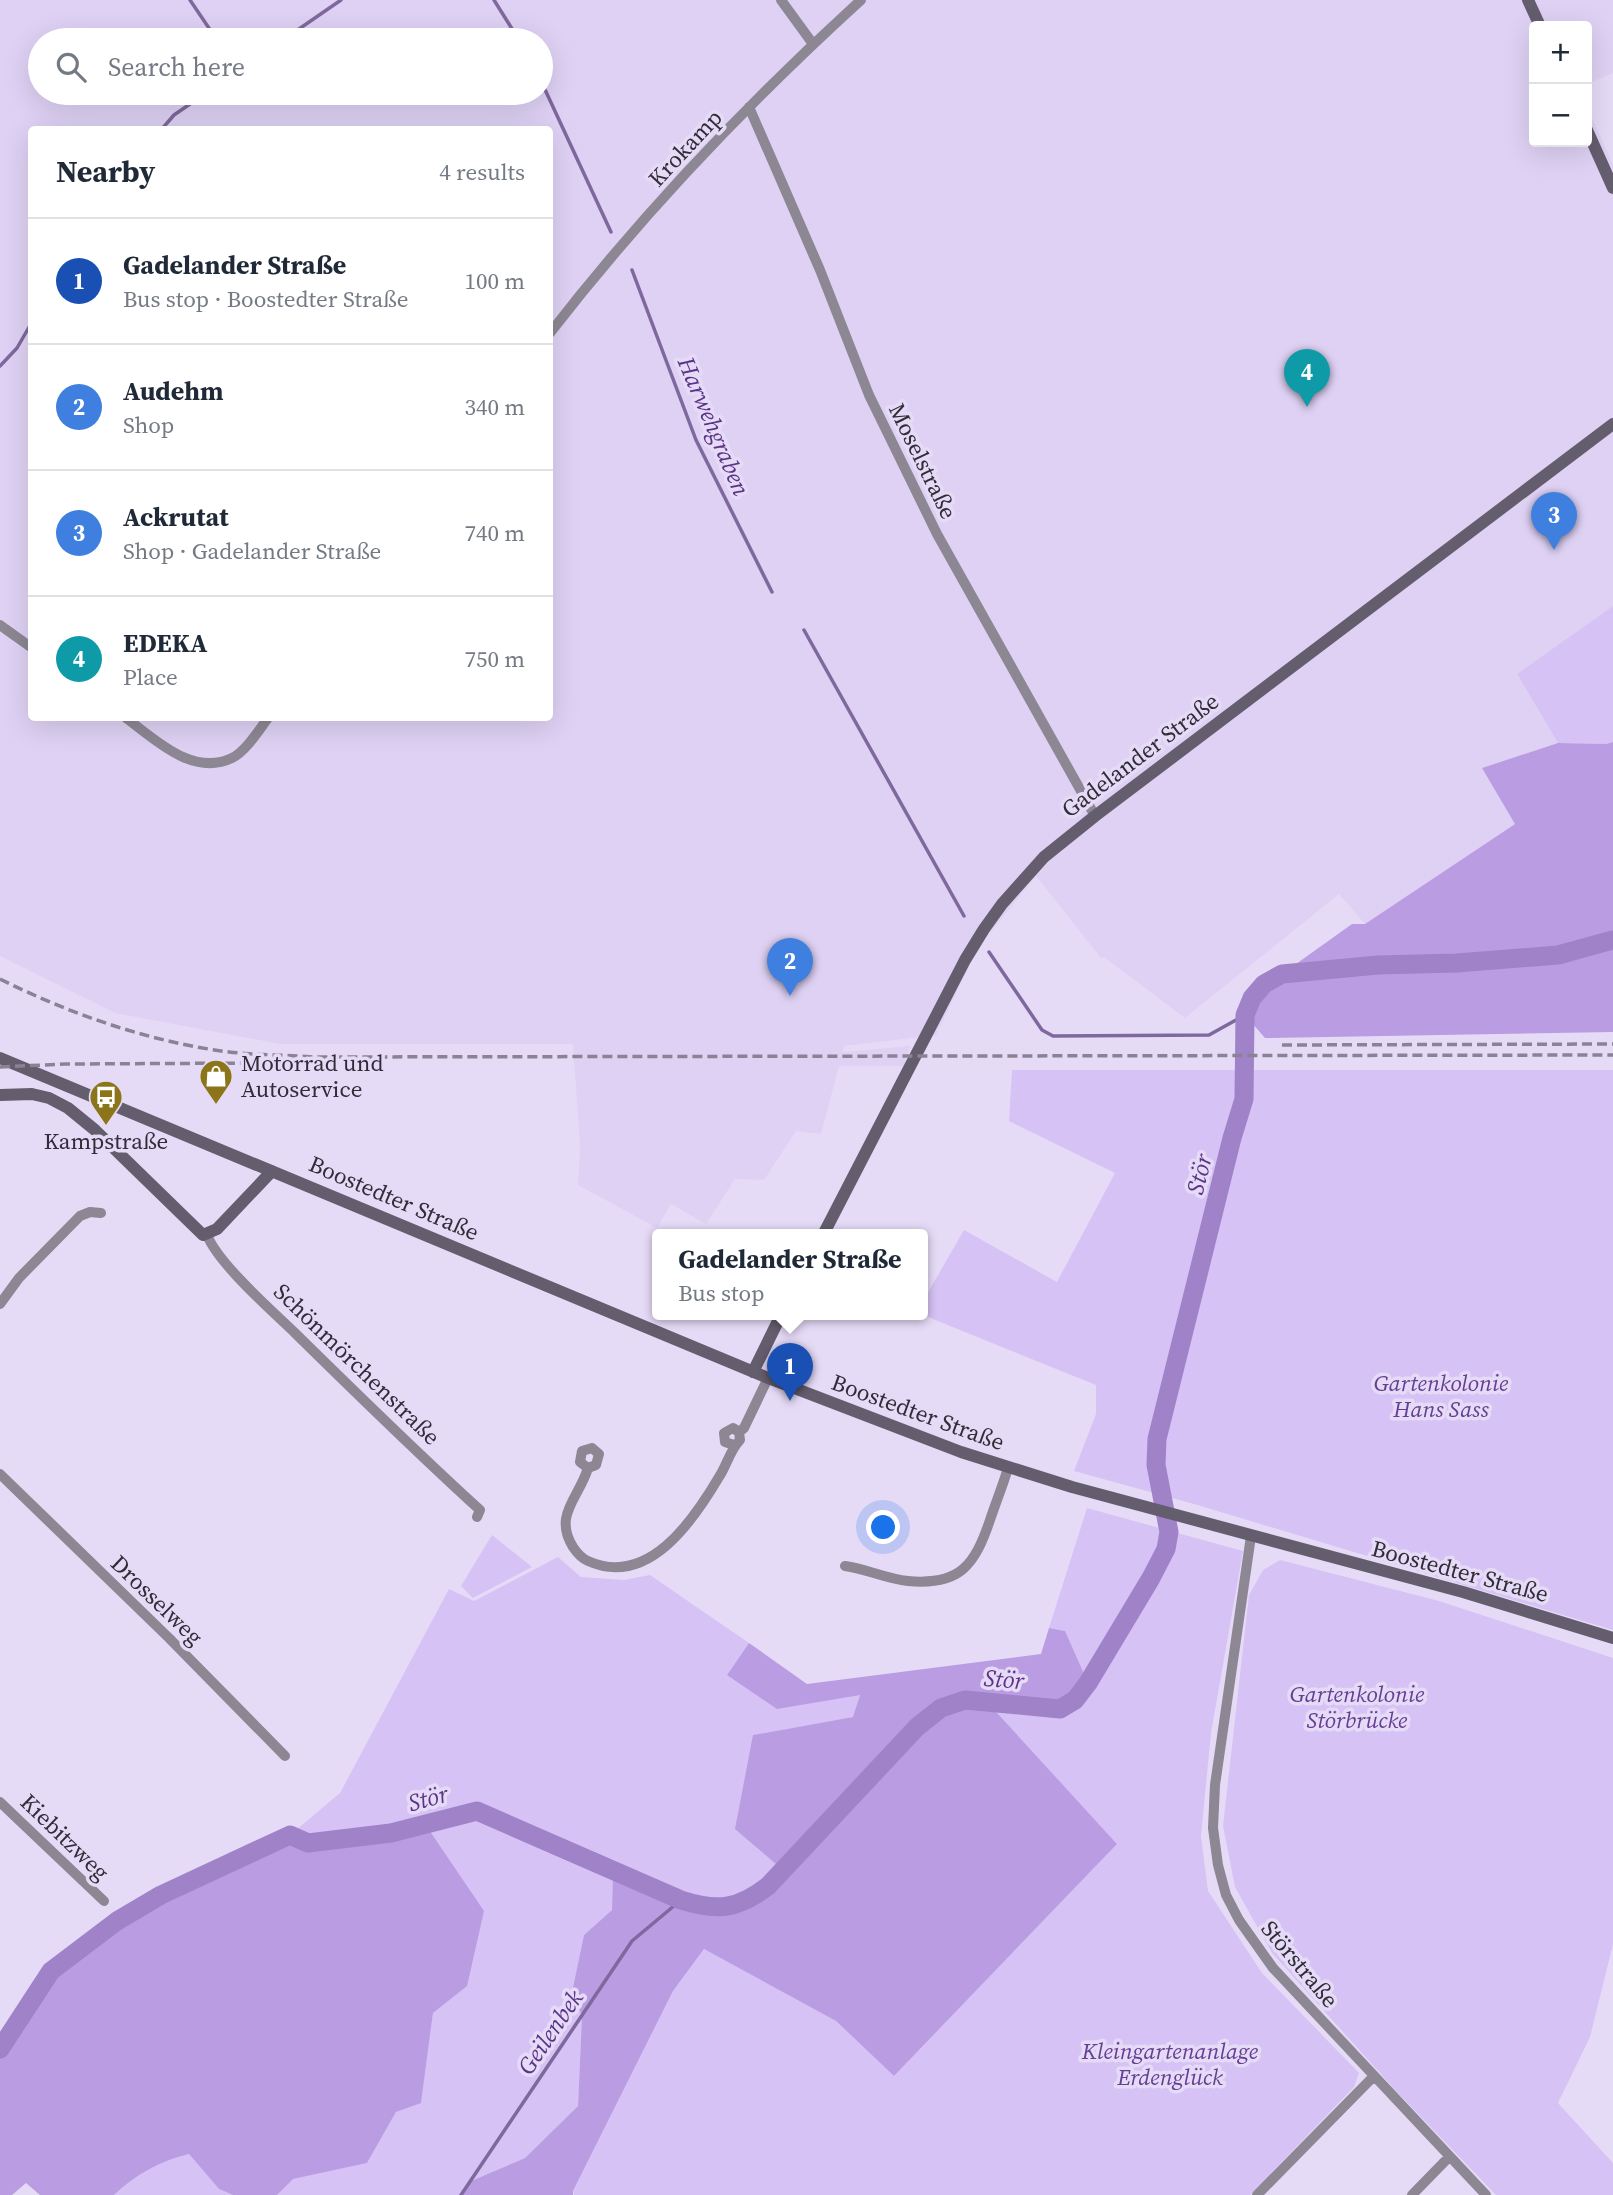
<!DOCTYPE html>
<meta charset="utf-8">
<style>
:root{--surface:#fff;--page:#f2f2f3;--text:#1f2937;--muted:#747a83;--line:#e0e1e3;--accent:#b45309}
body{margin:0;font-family:"Source Serif 4",serif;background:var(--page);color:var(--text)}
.controls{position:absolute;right:21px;top:21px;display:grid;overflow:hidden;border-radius:7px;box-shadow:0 7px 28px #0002}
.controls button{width:63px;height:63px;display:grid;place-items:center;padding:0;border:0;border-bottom:2px solid var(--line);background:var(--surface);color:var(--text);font:35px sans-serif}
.you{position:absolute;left:884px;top:1528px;width:24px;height:24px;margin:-18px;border:5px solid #fff;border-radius:50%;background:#1a73e8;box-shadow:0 0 0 10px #1a73e833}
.badge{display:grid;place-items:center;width:46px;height:46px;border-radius:50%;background:var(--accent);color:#fff;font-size:23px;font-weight:700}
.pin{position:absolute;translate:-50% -58px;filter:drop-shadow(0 2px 4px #0008)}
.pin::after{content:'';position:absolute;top:37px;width:24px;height:21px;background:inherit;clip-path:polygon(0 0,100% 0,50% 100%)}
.popup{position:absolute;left:652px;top:1229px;width:276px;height:91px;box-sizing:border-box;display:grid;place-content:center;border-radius:7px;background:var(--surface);filter:drop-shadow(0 2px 5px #0005);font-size:23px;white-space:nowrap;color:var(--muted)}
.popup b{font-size:26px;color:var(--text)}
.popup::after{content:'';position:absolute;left:50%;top:100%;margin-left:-14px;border:14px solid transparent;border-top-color:var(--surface)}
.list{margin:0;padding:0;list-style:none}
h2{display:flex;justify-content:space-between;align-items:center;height:91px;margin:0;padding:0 28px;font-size:30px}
h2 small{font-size:23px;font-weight:400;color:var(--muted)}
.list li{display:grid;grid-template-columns:46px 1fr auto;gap:21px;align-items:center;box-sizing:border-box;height:126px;padding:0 28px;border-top:2px solid var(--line)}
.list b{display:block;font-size:26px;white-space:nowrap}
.list p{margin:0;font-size:23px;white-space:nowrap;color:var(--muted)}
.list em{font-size:23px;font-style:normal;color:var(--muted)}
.icon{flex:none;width:38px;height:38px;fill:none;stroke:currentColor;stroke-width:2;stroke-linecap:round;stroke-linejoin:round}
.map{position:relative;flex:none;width:1613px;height:2195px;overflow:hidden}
.search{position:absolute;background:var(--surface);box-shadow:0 7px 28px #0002;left:28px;top:28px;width:525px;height:77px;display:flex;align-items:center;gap:18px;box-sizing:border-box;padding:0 24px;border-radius:38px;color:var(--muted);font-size:26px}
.panel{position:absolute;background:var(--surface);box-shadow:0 7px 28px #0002;left:28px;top:126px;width:525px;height:595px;border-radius:7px}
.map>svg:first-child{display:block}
</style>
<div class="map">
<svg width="1613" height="2195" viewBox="0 0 1613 2195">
<rect width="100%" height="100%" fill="#e6dbf7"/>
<path fill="#ded1f4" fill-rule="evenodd" d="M0 0H1613V73L1587 84V26H1534V142H1587V107L1613 164V606L1517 674 1558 743 1482 768 1516 823 1365 924 1339 894 1185 1018 1104 957 1101 958 1036 876 985 939 971 962 936 1035 844 1046 843 1052 910 1046 904 1066H839L821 1134 796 1131 764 1180 735 1179 706 1224 671 1204 657 1228 578 1185 580 1145 573 1044H280L115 1013 0 956ZM40 40H541V93H40ZM32 130H550V718H32Z"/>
<path fill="#d6c2f4" d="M1613 606V742L1606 744 1558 743 1517 674Z
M1012 1070H1613V1630L1194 1504 1074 1471 1096 1414V1385L923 1315V1301L964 1230 1057 1282 1115 1173 1009 1121Z
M1087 1508 1243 1551 1211 1733 1201 1836 1208 1891 1262 1973 1359 2073 1354 2087 1250 2195H574L573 2191 673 1991 704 1949 836 2021 894 2076 1117 1844 986 1702 1002 1703 1065 1631 1049 1628Z
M492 1535 532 1567 473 1598 461 1586Z
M558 1557 581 1577 624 1580 650 1575 749 1643 727 1675 860 1694 854 1717 753 1735 783 1869C774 1880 764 1892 751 1899 708 1924 653 1888 613 1871L612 1910 584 1935 572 1992 582 2016 578 2106 525 2158 471 2181 461 2195H277L292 2179 367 2163 396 2112 421 2102 433 2013 467 1985 425 1824 391 1833 308 1843 290 1835 340 1793 449 1589 474 1601Z
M1280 1560 1439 1601 1613 1658V1944L1590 2037 1558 2103 1613 2163V2195H1496L1397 2092 1272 1953 1235 1887 1223 1826 1249 1595 1263 1570Z
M189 2154 219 2189 233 2195H114C136 2175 160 2161 189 2154Z"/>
<path fill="#ba9ce3" d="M1613 742V1032L1265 1038 1245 1015 1252 998 1264 984 1282 974 1352 924H1365L1515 824 1482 768 1558 743 1606 744Z
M1049 1628 1065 1631 1088 1683 1075 1700 1060 1709 987 1702 1117 1844 894 2076 836 2021 704 1949 673 1991 573 2191V2195H461L471 2181 525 2158 578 2106 582 2016 572 1992 584 1935 612 1910 613 1871C653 1888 707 1924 751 1899 764 1892 774 1880 783 1870L735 1829 753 1735 853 1717 860 1695 777 1709 727 1675 749 1643 807 1684 1041 1654Z
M425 1824 484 1911 467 1986 433 2013 421 2103 396 2112 367 2163 293 2179 277 2195H233L219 2189 189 2154C160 2161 135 2175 114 2195H40L26 2183 12 2195H0V2049L51 1971 117 1921 161 1895 290 1835 308 1843 391 1833Z"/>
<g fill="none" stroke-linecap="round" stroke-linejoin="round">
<path stroke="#7f689d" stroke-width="3.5" d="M190 0 217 40
M494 0 519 40
M283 40 341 0
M541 81 611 232
M161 130 174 115 206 93
M632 270 696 440 772 592
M0 366 17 348 32 322
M804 630 964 916
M989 952 1042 1030 1053 1036 1209 1035 1245 1015
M461 2195 632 1941 681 1900"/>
<path stroke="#a082c8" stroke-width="19" d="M0 2049 51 1971 117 1921 161 1895 290 1835 308 1843 391 1833 477 1811 681 1900C718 1912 738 1909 768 1886L917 1727 941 1708 965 1700 1060 1709 1075 1700 1088 1683 1151 1578 1166 1549 1169 1532 1156 1465 1157 1439 1232 1138 1244 1099 1245 1015 1252 998 1264 984 1282 974 1378 965 1457 963 1558 955 1613 940"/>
<path stroke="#8c8793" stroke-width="10" d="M781 0 813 44
M749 107 820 270 869 395 937 534 1095 816
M550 333C643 213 749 102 861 0
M0 625 32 648
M126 718C155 739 192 777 232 758 246 751 259 730 268 718
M207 1235C218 1263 270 1309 293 1331 354 1391 416 1452 480 1510L477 1517
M0 1304 19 1278 80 1216 90 1212 101 1213
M734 1445 725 1442 724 1433 733 1428 739 1432
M588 1468 580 1462 582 1451 592 1448 599 1454 596 1465 588 1468C579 1498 553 1515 573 1547 577 1553 581 1558 588 1561 648 1588 693 1521 719 1477 727 1465 730 1450 740 1440L739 1432 744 1428 768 1378
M0 1474 169 1638 285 1756
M1251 1536 1215 1785 1213 1828 1218 1865 1226 1895 1239 1920 1273 1968 1486 2195
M845 1566C867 1569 886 1579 908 1581 961 1586 975 1564 990 1520 996 1502 1003 1485 1008 1468
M0 1802 104 1901
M1257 2195 1373 2077
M1412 2195 1449 2157"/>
<path stroke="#645d6e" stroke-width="12" d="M1528 0 1540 26
M1587 130 1613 188
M0 1058 768 1378 961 1452 1072 1487 1463 1592 1613 1638
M0 1095 32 1094 49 1098 68 1108 95 1130 203 1235 217 1229 272 1171
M823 1235 965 960 984 929 1002 904 1044 857 1095 816 1613 424
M753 1372 781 1315"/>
<path stroke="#8a8295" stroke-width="3.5" stroke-dasharray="10 5" stroke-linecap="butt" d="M0 979C70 1014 150 1042 229 1052 257 1055 286 1055 314 1057L1613 1055
M1282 1045 1613 1044
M0 1067 65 1064 266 1063"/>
</g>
<defs>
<symbol id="shop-pin" viewBox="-11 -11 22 30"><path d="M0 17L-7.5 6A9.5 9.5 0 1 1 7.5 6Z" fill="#8c7418" stroke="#e6dbf7"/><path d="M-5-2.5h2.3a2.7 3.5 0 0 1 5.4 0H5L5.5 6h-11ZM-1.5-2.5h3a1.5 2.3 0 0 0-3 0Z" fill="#fff"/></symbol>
<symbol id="bus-pin" viewBox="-11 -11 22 30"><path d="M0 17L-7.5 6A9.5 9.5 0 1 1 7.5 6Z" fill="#8c7418" stroke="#e6dbf7"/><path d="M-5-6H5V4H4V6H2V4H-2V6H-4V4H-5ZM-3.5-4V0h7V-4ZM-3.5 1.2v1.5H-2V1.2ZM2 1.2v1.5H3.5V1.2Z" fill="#fff"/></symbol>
</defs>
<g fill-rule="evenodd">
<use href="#shop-pin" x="197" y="1057" width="38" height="52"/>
<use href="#bus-pin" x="87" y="1078" width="38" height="52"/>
</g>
<g text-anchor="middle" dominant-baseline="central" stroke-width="7" stroke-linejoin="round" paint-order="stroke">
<g font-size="23" fill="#312d38" stroke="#e6dbf7">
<text transform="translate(685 148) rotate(-47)">Krokamp</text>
<text transform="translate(923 461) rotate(64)">Moselstraße</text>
<text transform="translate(1140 755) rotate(-37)">Gadelander Straße</text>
<text transform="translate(394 1198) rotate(23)">Boostedter Straße</text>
<text transform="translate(357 1364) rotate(44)">Schönmörchenstraße</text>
<text transform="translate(918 1412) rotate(20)">Boostedter Straße</text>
<text transform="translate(1460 1571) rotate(15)">Boostedter Straße</text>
<text transform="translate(157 1600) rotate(44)">Drosselweg</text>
<text transform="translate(65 1837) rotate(44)">Kiebitzweg</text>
<text transform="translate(1300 1964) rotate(50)">Störstraße</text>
</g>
<g font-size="23" fill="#312d38" stroke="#e6dbf7" text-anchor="start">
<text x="241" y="1063">Motorrad und<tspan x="241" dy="26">Autoservice</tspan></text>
<text x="106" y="1141" text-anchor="middle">Kampstraße</text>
</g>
<g font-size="23" font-style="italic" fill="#663e93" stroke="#e6dbf7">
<text x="1441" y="1383">Gartenkolonie<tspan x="1441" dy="26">Hans Sass</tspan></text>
<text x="1357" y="1694">Gartenkolonie<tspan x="1357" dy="26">Störbrücke</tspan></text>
<text x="1170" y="2051">Kleingartenanlage<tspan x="1170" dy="26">Erdenglück</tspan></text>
</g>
<g font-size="24" font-style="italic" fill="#5c3387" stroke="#e6dbf7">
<text transform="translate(714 426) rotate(67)">Harwehgraben</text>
<text transform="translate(1199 1174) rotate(-76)">Stör</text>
<text transform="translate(1004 1679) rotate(5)">Stör</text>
<text transform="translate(428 1798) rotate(-15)">Stör</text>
<text transform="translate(550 2032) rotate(-56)">Geilenbek</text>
</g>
</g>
</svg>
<div class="controls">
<button>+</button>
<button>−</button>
</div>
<div class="you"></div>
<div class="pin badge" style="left:790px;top:1401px;background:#1a4fb4">1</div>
<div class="popup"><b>Gadelander Straße</b>Bus stop</div>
<div class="pin badge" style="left:790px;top:996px;background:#3f7fe0">2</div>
<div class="pin badge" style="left:1554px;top:550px;background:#3f7fe0">3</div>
<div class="pin badge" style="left:1307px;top:407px;background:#0f9aa8">4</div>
<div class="search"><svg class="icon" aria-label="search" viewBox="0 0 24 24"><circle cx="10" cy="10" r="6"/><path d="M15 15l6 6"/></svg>Search here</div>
<section class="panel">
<h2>Nearby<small>4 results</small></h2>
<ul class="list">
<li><span class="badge" style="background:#1a4fb4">1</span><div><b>Gadelander Straße</b><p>Bus stop · Boostedter Straße</p></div><em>100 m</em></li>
<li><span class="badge" style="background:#3f7fe0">2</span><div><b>Audehm</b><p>Shop</p></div><em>340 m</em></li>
<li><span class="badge" style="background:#3f7fe0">3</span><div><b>Ackrutat</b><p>Shop · Gadelander Straße</p></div><em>740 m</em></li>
<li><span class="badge" style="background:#0f9aa8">4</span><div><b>EDEKA</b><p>Place</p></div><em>750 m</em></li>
</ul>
</section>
</div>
